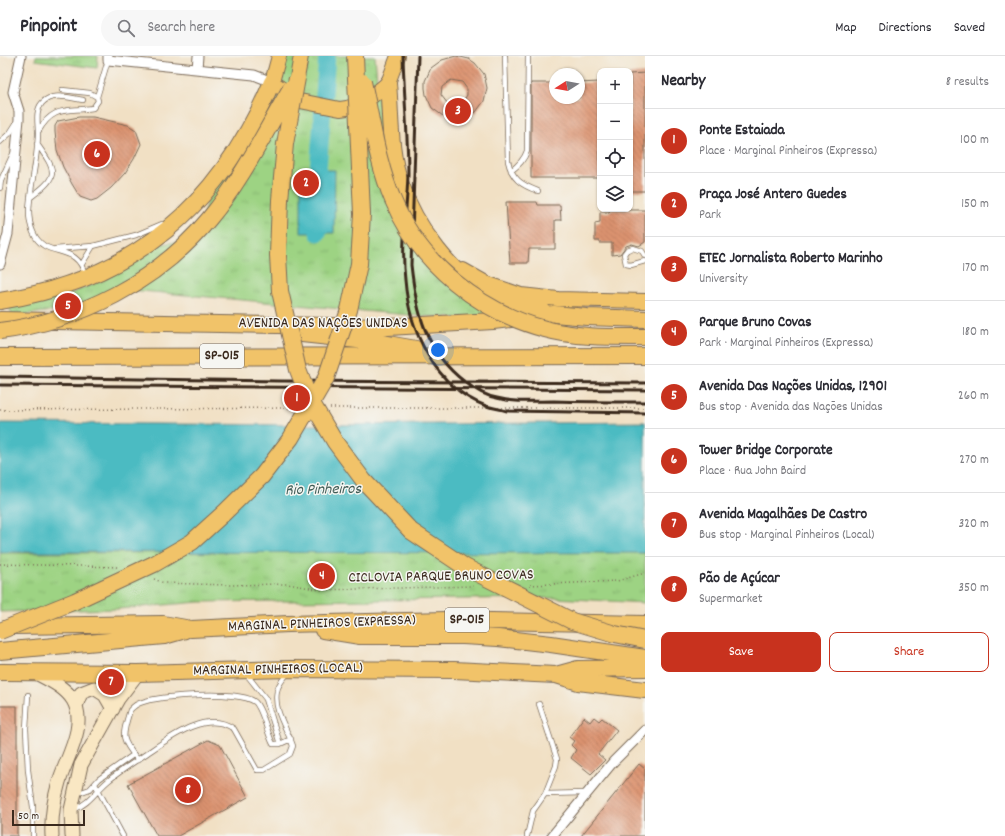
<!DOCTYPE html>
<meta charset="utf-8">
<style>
:root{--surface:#fff;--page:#f7f7f7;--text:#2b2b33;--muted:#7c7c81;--line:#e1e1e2;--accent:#c8321e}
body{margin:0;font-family:Dekko,sans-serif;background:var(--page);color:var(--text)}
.controls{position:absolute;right:12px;top:12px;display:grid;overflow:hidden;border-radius:8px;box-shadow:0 1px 3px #0004}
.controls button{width:36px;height:36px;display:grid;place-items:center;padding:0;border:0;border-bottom:1px solid var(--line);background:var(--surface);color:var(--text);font:20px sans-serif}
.compass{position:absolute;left:549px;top:12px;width:36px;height:36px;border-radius:50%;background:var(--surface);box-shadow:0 1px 3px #0004;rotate:259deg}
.scale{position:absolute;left:12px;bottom:10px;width:73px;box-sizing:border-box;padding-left:4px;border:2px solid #3b2a1e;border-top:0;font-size:11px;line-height:14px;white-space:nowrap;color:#3b2a1e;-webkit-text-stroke:3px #f6f6f2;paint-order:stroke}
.you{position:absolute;left:438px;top:294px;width:14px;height:14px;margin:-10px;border:3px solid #fff;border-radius:50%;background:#1a73e8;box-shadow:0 0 0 6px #1a73e833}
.badge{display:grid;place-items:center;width:26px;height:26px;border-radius:50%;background:var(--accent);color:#fff;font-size:13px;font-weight:700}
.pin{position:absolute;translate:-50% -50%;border:2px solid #fff;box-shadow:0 1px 4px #0006}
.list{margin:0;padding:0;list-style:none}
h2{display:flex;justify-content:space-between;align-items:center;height:52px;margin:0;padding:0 16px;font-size:17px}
h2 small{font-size:13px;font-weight:400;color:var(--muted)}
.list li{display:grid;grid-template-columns:26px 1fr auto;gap:12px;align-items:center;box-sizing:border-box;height:64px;padding:0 16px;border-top:1px solid var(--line)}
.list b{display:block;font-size:15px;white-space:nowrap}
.list p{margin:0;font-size:13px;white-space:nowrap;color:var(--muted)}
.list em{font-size:13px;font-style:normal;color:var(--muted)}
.actions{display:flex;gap:8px;padding:12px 16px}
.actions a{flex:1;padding:9px 0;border:1px solid var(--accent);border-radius:8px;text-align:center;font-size:14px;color:var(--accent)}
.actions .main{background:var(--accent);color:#fff}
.icon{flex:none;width:22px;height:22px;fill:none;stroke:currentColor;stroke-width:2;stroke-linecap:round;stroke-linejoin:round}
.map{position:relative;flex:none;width:645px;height:780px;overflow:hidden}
header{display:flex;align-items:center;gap:24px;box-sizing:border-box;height:56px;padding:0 20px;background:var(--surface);border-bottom:1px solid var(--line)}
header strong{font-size:19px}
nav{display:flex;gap:22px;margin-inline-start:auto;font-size:14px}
.search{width:280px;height:36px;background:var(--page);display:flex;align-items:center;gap:10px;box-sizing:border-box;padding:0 14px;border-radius:22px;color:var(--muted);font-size:15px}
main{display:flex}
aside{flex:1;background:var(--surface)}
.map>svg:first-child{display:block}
</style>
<header>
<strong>Pinpoint</strong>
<div class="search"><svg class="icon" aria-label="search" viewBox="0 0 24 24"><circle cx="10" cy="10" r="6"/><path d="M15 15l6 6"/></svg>Search here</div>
<nav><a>Map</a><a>Directions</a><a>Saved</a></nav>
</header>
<main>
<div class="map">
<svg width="645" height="780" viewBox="0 0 645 780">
<defs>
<pattern id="grass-tufts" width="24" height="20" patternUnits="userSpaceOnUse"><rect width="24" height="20" fill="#9dd383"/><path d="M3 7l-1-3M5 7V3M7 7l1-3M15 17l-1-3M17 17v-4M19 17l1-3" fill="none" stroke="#88b571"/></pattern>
<pattern id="building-back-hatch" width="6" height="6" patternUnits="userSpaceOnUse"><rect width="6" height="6" fill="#dc936f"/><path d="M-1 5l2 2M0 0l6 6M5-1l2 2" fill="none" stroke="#b4785b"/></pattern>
</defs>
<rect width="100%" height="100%" fill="#f6f6f2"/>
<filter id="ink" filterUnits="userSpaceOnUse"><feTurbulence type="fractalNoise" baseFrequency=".025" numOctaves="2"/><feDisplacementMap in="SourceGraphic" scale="8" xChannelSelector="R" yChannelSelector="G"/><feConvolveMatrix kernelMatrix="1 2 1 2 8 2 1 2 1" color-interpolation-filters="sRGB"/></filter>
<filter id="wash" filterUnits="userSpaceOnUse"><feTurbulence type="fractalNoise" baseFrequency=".012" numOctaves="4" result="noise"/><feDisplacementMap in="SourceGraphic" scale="16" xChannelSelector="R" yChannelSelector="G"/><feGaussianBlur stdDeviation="0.9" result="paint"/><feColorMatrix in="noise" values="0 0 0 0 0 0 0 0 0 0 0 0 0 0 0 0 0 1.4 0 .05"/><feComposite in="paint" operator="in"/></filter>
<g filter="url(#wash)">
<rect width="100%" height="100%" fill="#f1e0c4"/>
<path fill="url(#grass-tufts)" stroke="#6c7e50" d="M36 0H98L97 12 35 4Z
M280 0H375L383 93 394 135 494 257 489 263 420 260 119 233 70 253 12 260 9 250 65 240 107 222 161 188 178 186 202 164 206 147Z
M555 496 645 497V547L555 542 199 546 118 553 0 556V497Z"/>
<path fill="#4cbbc2" stroke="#447270" d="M301 114H335L334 177H301Z
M645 366V497L0 496V367L329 369Z"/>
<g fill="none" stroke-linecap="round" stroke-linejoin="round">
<path stroke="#4cbbc2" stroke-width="17" d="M318 177V114L327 0"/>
</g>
<g id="blocks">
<path fill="url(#building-back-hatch)" d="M456 0 469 3 475 7 484 18 487 32 484 45 476 56 463 62 456 63 457 49 464 44 467 39V33L462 26 451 24 442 31 441 39 448 48 443 60 432 52 426 39 425 32V25L431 12 442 4Z
M645 17V135H630V18Z
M599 26 600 122H531V27H555V42H579V27Z
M79 61H93L128 69 136 74 141 88 134 103 125 117 111 132 97 143 91 145 80 141 72 128 63 111 57 94 55 76V70L58 65Z
M506 146H537L538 149H560L561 164H555V193H529L528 207H510Z
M610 154H645V186L639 190 632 188 626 190 620 198 612 199V187H600V185H595V167L600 166V156H609Z
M0 650H17V780H0Z
M584 661 590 666 594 661 599 665 602 662 617 674 598 698 605 704 591 718 571 702 576 694 571 689 574 685 569 681Z
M208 684 220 689 248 741 178 780H157L128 728Z
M639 708 645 713V780H581Z"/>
</g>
</g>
<g filter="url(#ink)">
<use href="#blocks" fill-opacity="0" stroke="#7b6a58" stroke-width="1"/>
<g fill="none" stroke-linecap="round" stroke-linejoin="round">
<defs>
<path id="lane" d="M505 0 508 105C512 123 521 129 538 135
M97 41 108 4
M83 44C70 42 52 36 42 47 35 55 38 67 38 76 38 103 30 129 29 155 29 162 30 169 33 176 45 205 77 185 85 219
M38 76C53 49 67 56 93 52L98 45 97 41 90 37 62 34
M0 86 10 77 17 66
M511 115C519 109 524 104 527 95L528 0
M0 132 1 124 13 98
M31 141C59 120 57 116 37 88
M55 193 93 190 136 179 162 168
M645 200 642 195 633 192 627 194 624 198 626 208 631 209 645 205
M82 208 93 190
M247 619 266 643 280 688
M28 639 26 673 28 714 33 751V780
M539 648 557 703 556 710 545 738
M138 704C120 682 122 681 130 654 133 651 136 648 140 647 158 639 241 634 255 646 263 654 267 677 273 688H280L291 683
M95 728 123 780
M76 738 90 733 99 723 133 699
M73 754C89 748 95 736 108 725 119 716 131 708 143 700 167 684 206 652 234 673L257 714H264L290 698 293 690C287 672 273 655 277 635 278 628 284 622 288 617
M527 780 533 755 545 738 586 737"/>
<path id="street" d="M108 0V4L254 19 272 26
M197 13 198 0
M0 208 8 178 19 63V55L13 36 21 0
M552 780 613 706 645 674"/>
<path id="secondary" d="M36 617C49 624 65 631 73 644 88 669 66 702 59 726 54 743 51 762 52 780
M76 650 81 637 94 632 105 639 113 653
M72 780 71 754 81 709 118 643 138 617"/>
<path id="primary" d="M279 0 272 26 300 45 340 53 347 52 365 46 388 27 398 0
M297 22 301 0
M463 214 486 227 521 239 558 243 645 245"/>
<path id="highway" d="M388 27C391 59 389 95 400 126 414 169 453 224 496 242 511 248 527 251 543 255
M0 245C134 224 220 149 272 26
M0 264 388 271 493 265 554 258 587 261 645 263
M302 278 376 286 416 293
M0 301 645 300
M13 570 163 568 191 573 288 568 446 564 645 568
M323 574 360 580H463L498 582 551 588 645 602
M0 595 164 580 185 574
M0 616 138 617 291 613 454 614 556 619 578 613 645 612
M556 619 578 626 645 634"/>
</defs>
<use href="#lane" stroke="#7b6a58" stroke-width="6"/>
<use href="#street" stroke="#7b6a58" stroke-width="11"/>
<use href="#secondary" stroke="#7b6a58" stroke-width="15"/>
<use href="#primary" stroke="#7b6a58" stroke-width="16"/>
<use href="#highway" stroke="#7b6a58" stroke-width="18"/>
<path stroke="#7b6a58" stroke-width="1.5" stroke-dasharray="1 3" stroke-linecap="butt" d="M330 352H645
M0 354 294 352
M0 508 118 511
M154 523 164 527 227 529 288 528 321 534 473 530
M530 529 617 525 645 517"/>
<use href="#lane" stroke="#fff" stroke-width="4.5"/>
<use href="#street" stroke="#fff" stroke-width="9"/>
<use href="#secondary" stroke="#f9e7c3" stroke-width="13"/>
<use href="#primary" stroke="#f1c369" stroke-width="14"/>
<use href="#highway" stroke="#f1c369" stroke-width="16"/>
<path stroke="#3b2a1e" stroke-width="3" d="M403 0C404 39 408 79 408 118 407 153 401 189 405 224 409 275 435 331 486 350 493 352 500 353 507 355L645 357
M418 0 411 209C416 255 426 297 465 326 474 333 485 340 497 342 515 347 535 345 554 345 584 346 615 346 645 346
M0 321 278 325 645 327
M0 329 645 334"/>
<defs>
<path id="highway-bridge" d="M297 22 285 88 280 144 278 199 280 235 298 314 309 342 335 386 364 425 411 475 465 511 572 565 615 578 645 584
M363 26C372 65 377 107 393 144 419 207 480 256 545 273 577 282 612 281 645 281
M0 275C80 265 157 226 209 163 242 124 265 76 291 32
M0 575 75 545 154 508 192 486 224 457 262 420 291 382 326 322 349 254 359 208 362 158 355 0"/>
</defs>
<use href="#highway-bridge" stroke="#7b6a58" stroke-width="18" stroke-linecap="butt"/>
<use href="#highway-bridge" stroke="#f1c369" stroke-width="16"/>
</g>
</g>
<g text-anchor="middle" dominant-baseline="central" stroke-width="3" stroke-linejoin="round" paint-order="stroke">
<g fill="#f6f6f2" stroke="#73675e" stroke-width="1">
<rect x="200" y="288" width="44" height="24" rx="3"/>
<rect x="445" y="552" width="44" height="24" rx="3"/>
</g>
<g font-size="14" font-weight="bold" fill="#3b2a1e">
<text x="222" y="300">SP-015</text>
<text x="467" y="564">SP-015</text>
</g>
<g font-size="15" fill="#3b2a1e" stroke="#f6f6f2">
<text x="323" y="268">AVENIDA DAS NAÇÕES UNIDAS</text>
<text transform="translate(441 521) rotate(-1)">CICLOVIA PARQUE BRUNO COVAS</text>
<text transform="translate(322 568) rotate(-2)">MARGINAL PINHEIROS (EXPRESSA)</text>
<text transform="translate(278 614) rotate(-1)">MARGINAL PINHEIROS (LOCAL)</text>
</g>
<g font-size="16" font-style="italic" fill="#415d57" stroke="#f6f6f2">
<text transform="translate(323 434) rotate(-1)">Rio Pinheiros</text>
</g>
</g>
</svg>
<div class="controls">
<button>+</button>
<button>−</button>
<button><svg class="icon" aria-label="locate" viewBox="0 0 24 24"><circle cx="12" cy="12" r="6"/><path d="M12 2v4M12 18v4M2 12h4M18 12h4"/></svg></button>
<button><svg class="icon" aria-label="layers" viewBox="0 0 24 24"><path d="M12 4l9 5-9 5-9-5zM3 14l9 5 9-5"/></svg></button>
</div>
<svg class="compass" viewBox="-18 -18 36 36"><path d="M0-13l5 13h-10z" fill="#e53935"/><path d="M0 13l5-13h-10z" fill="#7c7c81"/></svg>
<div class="scale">50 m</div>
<div class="you"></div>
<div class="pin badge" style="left:297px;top:342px">1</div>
<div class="pin badge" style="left:306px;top:127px">2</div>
<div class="pin badge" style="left:458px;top:55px">3</div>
<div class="pin badge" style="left:322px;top:520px">4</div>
<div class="pin badge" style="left:68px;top:250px">5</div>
<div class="pin badge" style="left:97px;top:98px">6</div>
<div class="pin badge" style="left:111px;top:626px">7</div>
<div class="pin badge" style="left:188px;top:734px">8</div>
</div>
<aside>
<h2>Nearby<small>8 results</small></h2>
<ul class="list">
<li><span class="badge">1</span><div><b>Ponte Estaiada</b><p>Place · Marginal Pinheiros (Expressa)</p></div><em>100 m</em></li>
<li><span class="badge">2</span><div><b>Praça José Antero Guedes</b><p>Park</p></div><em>150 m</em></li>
<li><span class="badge">3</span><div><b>ETEC Jornalista Roberto Marinho</b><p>University</p></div><em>170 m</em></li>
<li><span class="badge">4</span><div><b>Parque Bruno Covas</b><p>Park · Marginal Pinheiros (Expressa)</p></div><em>180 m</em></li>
<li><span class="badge">5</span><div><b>Avenida Das Nações Unidas, 12901</b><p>Bus stop · Avenida das Nações Unidas</p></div><em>260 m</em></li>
<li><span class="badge">6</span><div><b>Tower Bridge Corporate</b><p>Place · Rua John Baird</p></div><em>270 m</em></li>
<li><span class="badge">7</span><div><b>Avenida Magalhães De Castro</b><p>Bus stop · Marginal Pinheiros (Local)</p></div><em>320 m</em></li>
<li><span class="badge">8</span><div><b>Pão de Açúcar</b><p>Supermarket</p></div><em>350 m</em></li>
</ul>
<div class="actions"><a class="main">Save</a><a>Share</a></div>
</aside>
</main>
